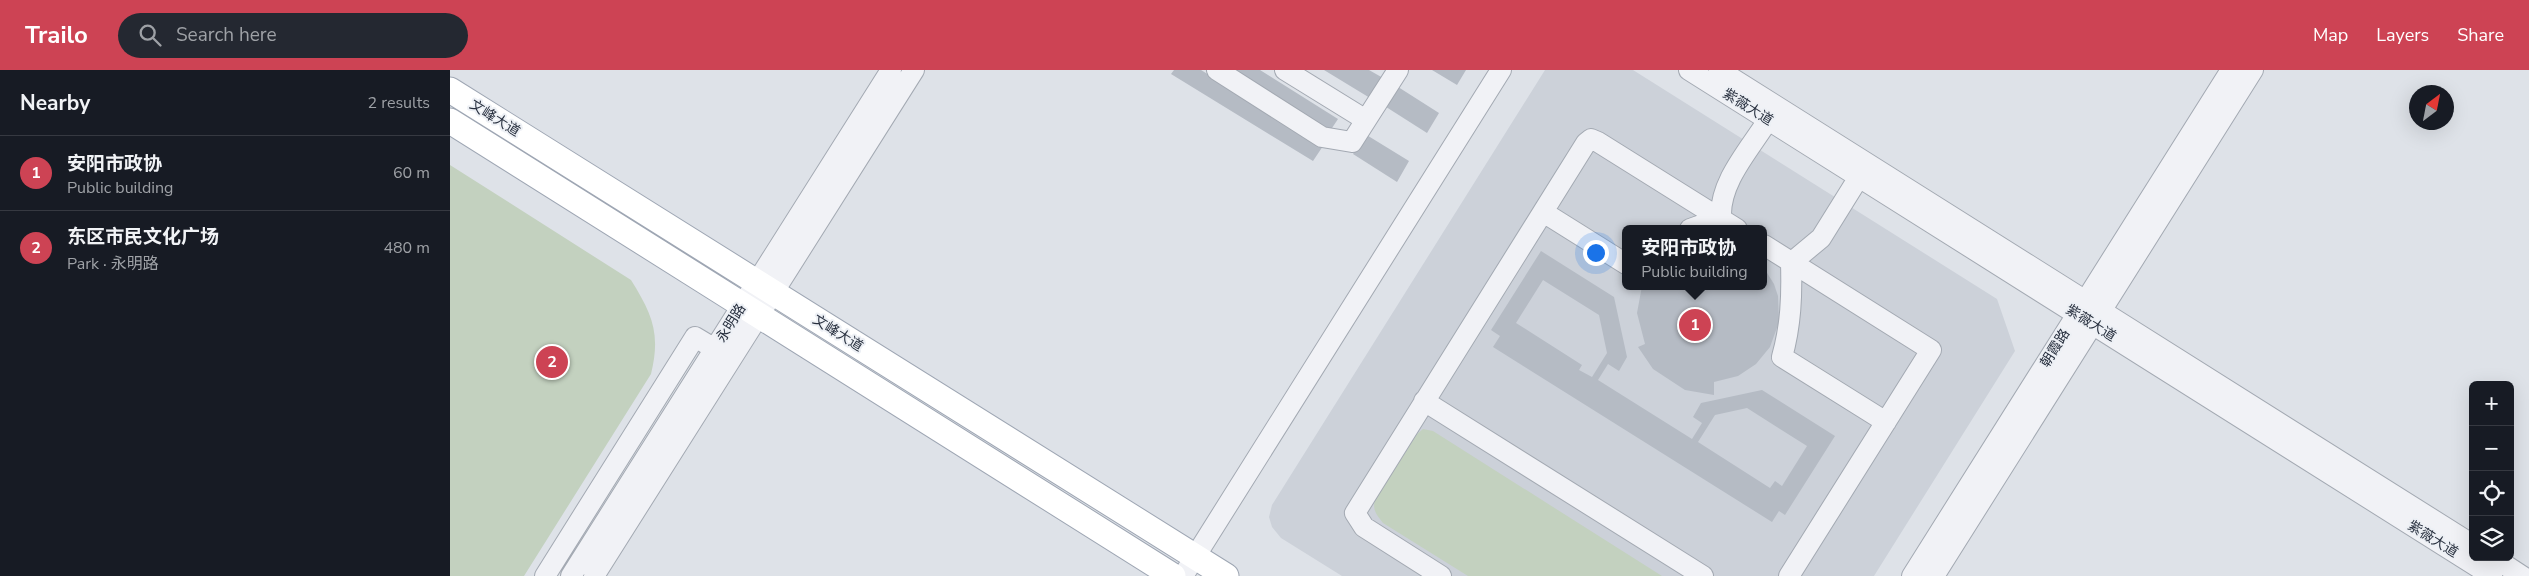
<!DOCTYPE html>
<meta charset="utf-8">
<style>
:root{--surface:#171b24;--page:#242831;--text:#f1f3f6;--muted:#9ea1a6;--line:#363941;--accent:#cd4354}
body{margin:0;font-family:"Nunito Sans","Noto Sans SC",sans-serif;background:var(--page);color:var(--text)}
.controls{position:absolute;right:15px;bottom:15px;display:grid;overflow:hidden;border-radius:8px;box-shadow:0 5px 20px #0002}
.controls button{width:45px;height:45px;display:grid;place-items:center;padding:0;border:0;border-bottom:1px solid var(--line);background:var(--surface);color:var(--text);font:25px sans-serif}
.compass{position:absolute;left:1959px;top:15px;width:45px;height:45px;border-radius:50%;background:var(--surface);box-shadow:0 5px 20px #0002;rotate:32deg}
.you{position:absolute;left:1145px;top:182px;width:18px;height:18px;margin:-12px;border:4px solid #fff;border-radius:50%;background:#1a73e8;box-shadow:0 0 0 8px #1a73e833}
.badge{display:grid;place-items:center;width:32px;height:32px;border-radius:50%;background:var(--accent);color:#fff;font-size:16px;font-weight:700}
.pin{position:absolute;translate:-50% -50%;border:2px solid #fff;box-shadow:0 1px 5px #0006}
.popup{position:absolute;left:1172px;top:155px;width:145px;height:65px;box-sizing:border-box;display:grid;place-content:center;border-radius:8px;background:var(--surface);filter:drop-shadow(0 1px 4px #0005);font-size:16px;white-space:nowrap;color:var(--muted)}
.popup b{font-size:19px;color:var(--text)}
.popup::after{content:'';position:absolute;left:50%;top:100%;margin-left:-10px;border:10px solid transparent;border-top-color:var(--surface)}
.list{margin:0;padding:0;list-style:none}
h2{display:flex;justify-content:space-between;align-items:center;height:65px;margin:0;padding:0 20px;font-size:21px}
h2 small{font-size:16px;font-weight:400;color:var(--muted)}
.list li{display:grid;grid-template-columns:32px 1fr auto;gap:15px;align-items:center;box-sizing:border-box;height:75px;padding:0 20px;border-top:1px solid var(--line)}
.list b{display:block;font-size:19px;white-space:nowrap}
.list p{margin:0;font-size:16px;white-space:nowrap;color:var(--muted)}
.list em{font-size:16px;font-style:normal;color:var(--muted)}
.icon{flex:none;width:28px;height:28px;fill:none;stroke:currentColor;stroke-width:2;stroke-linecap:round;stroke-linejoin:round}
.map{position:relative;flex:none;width:2079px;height:506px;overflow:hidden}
header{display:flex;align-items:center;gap:30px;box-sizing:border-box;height:70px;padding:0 25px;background:var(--accent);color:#fff}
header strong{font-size:24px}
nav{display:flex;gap:28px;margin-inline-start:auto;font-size:18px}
.search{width:350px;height:45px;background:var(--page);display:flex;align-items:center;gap:12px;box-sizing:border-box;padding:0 18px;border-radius:28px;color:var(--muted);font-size:19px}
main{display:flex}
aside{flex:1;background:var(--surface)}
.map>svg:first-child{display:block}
</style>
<header>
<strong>Trailo</strong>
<div class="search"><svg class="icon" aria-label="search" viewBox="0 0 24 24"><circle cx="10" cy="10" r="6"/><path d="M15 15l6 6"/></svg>Search here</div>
<nav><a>Map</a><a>Layers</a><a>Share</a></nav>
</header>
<main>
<aside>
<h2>Nearby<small>2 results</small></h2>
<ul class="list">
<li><span class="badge">1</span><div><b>安阳市政协</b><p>Public building</p></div><em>60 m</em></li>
<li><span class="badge">2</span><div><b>东区市民文化广场</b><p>Park · 永明路</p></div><em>480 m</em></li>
</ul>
</aside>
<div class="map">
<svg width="2079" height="506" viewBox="0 0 2079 506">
<rect width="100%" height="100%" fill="#dee2e8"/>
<path fill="#ccd1d9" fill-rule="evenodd" d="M1095 0H1183L1547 229 1565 281 1424 506H892L831 468 822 457 819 447 822 435ZM1176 159H1314V216H1176Z"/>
<path fill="#c3d1bf" d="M0 95 181 210C202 244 211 263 201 304L74 506H0Z
M973 359 983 361 1212 506H1018L933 453C927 445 922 440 925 430L967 364Z"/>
<path fill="#b5bbc4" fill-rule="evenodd" d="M724 0H751L873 76 863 91 721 4Z
M781 0H810L888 49 880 61Z
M874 0H919L933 8 920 28Z
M982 0H1016L1007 15Z
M945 15 989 43 977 63 933 35Z
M915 64 959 91 947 112 903 84Z
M1091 181 1164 227 1177 287 1169 301 1158 294 1148 310 1242 369 1252 353 1243 347 1251 333 1312 320 1385 366 1335 445 1329 441 1322 452 1043 277 1050 266 1041 260ZM1093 210 1149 245 1157 283 1142 307 1129 300 1132 295 1066 253ZM1297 338 1357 376 1332 416 1325 411 1320 418 1248 372 1265 345Z
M1314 198 1324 214 1328 226 1329 252 1320 277 1306 294 1288 306 1264 312V325L1235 320 1203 299 1188 277 1195 274 1187 243 1192 216H1314Z"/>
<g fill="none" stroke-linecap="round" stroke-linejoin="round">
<defs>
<path id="minor" d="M767 0 872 67 902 72 948 0
M835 0 916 50
M1239 0 2042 506
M1269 0 2023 475
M1409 107 1371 168 1341 193C1342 225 1341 255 1332 287L1436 352
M1093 142 1176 194
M1240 159 1271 148C1269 112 1300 79 1318 50
M1314 175 1481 280 1339 506
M974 331 1253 506
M2043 487 2072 506
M95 506 245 267 265 279
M121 506 441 0
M144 506 464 0
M733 506 1051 0
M991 506 914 457 905 443 1136 73 1141 69 1148 72 1287 159
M1462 506 1781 0
M1484 506 1803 0"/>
<path id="major" d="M0 20 776 506
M0 51 723 506"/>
</defs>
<use href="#minor" stroke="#a3a9b2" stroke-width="22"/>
<use href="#major" stroke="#9ea6b3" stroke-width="27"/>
<use href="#minor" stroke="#f1f2f6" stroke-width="20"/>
<use href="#major" stroke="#fff" stroke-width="25"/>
</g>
<g text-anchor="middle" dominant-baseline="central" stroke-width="4" stroke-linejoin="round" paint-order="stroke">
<g font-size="14" fill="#272f3e" stroke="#edf0f5">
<text transform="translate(1298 37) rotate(32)">紫薇大道</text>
<text transform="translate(45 48) rotate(32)">文峰大道</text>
<text transform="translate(281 253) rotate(-58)">永明路</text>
<text transform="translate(1641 253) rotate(32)">紫薇大道</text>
<text transform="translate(388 263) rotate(32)">文峰大道</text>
<text transform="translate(1605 278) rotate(-58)">朝霞路</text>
<text transform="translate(1983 469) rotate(32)">紫薇大道</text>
</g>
</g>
</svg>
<div class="controls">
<button>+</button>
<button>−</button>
<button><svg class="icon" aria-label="locate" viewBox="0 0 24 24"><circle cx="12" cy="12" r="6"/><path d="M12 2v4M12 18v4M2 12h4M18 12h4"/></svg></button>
<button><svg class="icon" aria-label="layers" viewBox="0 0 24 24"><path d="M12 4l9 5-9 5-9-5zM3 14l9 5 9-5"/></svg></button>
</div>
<svg class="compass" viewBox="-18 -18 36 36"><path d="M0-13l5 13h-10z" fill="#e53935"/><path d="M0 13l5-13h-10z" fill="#9ea1a6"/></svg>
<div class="you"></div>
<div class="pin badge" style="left:1245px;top:255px">1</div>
<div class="popup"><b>安阳市政协</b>Public building</div>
<div class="pin badge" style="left:102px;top:292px">2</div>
</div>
</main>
